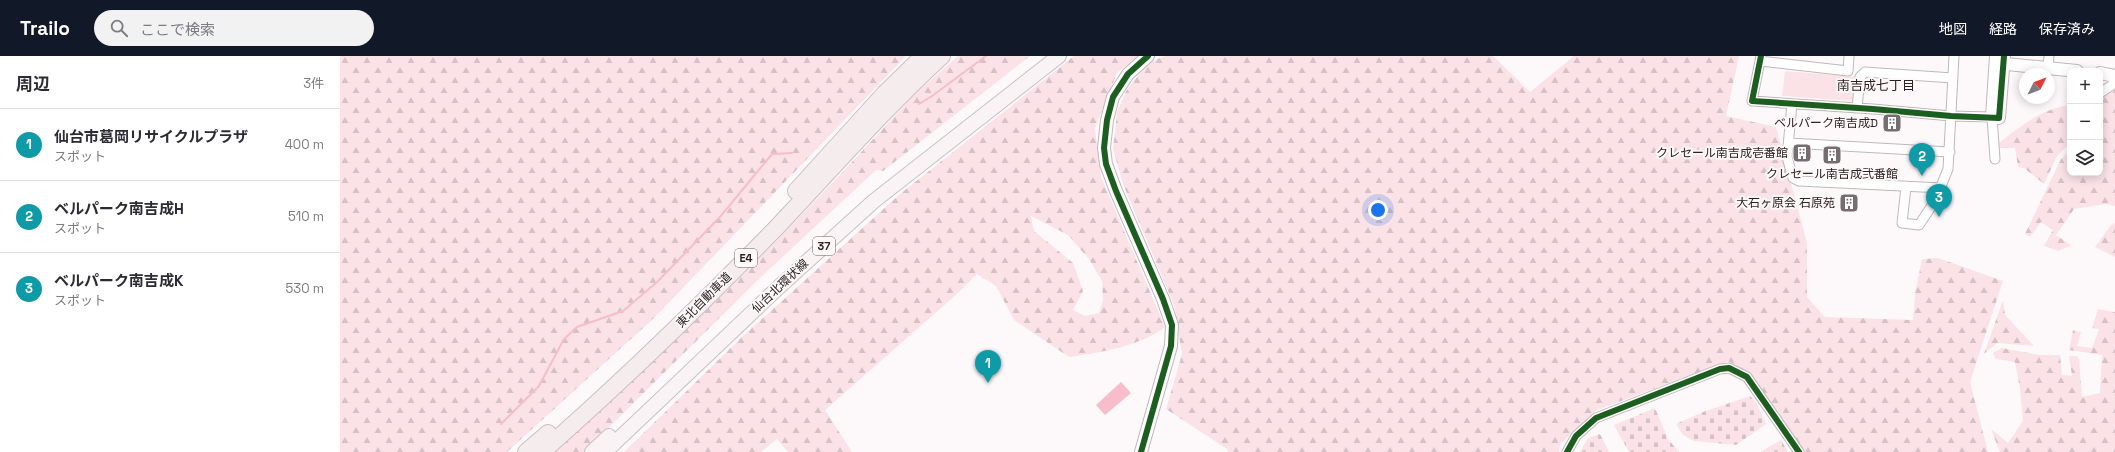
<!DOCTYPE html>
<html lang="ja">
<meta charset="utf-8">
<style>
:root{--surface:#fff;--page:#f2f2f3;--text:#2b2b33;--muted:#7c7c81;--line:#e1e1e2;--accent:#111827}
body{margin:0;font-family:"Space Grotesk","Noto Sans JP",sans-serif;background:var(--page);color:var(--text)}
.controls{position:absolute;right:12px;top:12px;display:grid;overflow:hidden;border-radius:8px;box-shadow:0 2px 10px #0003}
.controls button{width:36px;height:36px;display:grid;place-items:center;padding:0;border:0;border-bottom:1px solid var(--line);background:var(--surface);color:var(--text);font:20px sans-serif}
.compass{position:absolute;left:1679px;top:12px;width:36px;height:36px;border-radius:50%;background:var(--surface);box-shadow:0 2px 10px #0003;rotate:48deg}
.you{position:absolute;left:1038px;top:154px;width:14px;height:14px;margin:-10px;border:3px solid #fff;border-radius:50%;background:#1a73e8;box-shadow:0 0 0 6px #1a73e833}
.badge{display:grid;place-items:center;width:26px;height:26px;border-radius:50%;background:var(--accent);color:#fff;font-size:13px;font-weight:700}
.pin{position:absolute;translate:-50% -33px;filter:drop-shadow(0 1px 2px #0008)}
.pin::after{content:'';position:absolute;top:21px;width:14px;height:12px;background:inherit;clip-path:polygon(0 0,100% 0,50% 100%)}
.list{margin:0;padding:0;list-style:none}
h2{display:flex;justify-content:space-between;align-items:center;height:52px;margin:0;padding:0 16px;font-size:17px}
h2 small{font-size:13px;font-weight:400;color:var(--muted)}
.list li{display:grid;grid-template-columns:26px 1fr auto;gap:12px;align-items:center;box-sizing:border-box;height:72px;padding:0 16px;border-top:1px solid var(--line)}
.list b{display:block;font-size:15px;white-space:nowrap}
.list p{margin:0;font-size:13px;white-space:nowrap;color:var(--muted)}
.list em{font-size:13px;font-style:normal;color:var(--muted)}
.icon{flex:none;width:22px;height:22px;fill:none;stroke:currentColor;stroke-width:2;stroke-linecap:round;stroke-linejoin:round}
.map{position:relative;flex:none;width:1775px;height:396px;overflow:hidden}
header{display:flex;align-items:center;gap:24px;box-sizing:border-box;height:56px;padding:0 20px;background:var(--accent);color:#fff}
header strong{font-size:19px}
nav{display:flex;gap:22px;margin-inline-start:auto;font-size:14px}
.search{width:280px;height:36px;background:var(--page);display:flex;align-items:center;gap:10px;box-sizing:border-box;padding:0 14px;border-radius:22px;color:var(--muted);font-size:15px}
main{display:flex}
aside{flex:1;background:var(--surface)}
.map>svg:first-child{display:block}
</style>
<header>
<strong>Trailo</strong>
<div class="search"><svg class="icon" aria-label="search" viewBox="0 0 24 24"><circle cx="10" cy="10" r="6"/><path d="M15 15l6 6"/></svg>ここで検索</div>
<nav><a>地図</a><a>経路</a><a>保存済み</a></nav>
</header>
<main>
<aside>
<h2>周辺<small>3件</small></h2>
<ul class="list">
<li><span class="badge" style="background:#0f9aa8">1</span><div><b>仙台市葛岡リサイクルプラザ</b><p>スポット</p></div><em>400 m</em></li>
<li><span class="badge" style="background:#0f9aa8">2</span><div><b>ベルパーク南吉成H</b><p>スポット</p></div><em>510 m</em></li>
<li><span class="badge" style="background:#0f9aa8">3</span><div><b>ベルパーク南吉成K</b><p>スポット</p></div><em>530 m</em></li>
</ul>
</aside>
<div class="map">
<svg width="1775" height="396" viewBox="0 0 1775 396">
<defs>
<pattern id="forest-firs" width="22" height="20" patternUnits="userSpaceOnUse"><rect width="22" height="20" fill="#fae2e7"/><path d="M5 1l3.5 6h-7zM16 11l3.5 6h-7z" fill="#d6c2c6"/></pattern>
<pattern id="cemetery-stones" width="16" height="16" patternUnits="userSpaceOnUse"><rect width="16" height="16" fill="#fae2e7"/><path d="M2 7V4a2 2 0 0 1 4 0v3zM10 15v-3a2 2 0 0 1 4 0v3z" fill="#d6c2c6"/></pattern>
</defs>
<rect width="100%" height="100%" fill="#fdf9fa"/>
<path fill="url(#forest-firs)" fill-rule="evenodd" d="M0 0H566L314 262 167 396H0Z
M618 0H690L543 115 536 114 421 221 244 396H214L329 290 411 211 497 122 575 38Z
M734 0H798L777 17 755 72 761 121 825 271C801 290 759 297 729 301L674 264 656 230 637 218 617 238 485 354 512 396H448L437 383 421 396H284L402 281 560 138ZM691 160 728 179 749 203 762 225 763 244 759 257 745 260 733 254 743 235 733 207 694 175Z
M825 0H1153L1190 36 1234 0H1399L1386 60 1436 71 1467 187V241L1485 261 1573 264 1575 238 1582 203 1598 202 1663 225 1630 326 1648 396H1463L1409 317 1388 305 1257 354 1220 388 1219 396H888L887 393 826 353 842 298 834 249 783 128 773 93 777 56 786 35 808 7Z
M1775 31V150L1766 148 1734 153 1716 179 1731 189 1719 195 1704 190 1713 174 1701 166 1690 181 1685 178 1721 103 1730 94V117H1760V41Z
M1730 49V87L1717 100 1704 128 1684 112 1678 111 1675 92H1659V87C1682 69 1701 53 1730 49Z
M1775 167V201L1755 191 1771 169Z
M1663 244 1665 259 1694 290 1657 287 1644 298Z
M1758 253 1775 256V396H1660L1651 373 1668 387 1683 365 1680 333 1675 306 1656 303 1653 297 1662 292 1699 299H1720L1722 319 1732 320 1729 300H1737L1739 304 1742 341 1760 337 1762 299 1729 294 1733 274 1741 276 1737 290 1752 292 1759 273 1752 272Z"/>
<path fill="url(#cemetery-stones)" d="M1410 340 1416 346 1426 368 1396 389 1354 385 1343 379 1336 368 1363 356Z
M1315 352 1328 383 1339 396H1289L1274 369Z
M1260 378 1269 396H1240L1248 382Z
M1441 384 1448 396H1421L1422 395Z"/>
<path fill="#fae2e7" d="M1445 15 1517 21 1515 45 1442 40Z"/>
<path fill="#f7bdca" d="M781 326 791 337 765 359 756 349Z"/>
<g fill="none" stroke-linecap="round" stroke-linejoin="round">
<path stroke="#f7bdca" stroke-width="2" d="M579 48 592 40 646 0
M161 368 199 330 224 283 237 271 283 255 317 226 380 161 432 98 452 97"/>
<defs>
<path id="street" d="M1421 0 1412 45 1533 53 1611 60 1652 61 1655 103
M1420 5 1508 15 1509 0
M1708 12 1709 0
M1760 37 1772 29 1775 22
M1452 48 1447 101 1453 122 1459 125 1602 132
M1517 52 1520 21 1525 16 1613 22
M1449 87 1610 96
M1566 131 1562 167 1579 169 1595 145 1608 113 1614 0
M1227 396 1236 380 1256 362 1380 313 1389 312 1407 321 1459 396"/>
<path id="secondary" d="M1656 0 1652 61 1659 62 1664 0
M1657 7 1737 15
M1760 17 1775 20
M801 396 831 290 832 269 823 243 776 135 766 108 764 92 767 64 773 41 788 18 808 0"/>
<path id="primary" d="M252 396 269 380
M265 396 440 230 534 145 719 0"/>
<path id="highway" d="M456 135 545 37 583 0
M186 396 208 377
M202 396C284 324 362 248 438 170 492 113 544 53 602 0"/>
</defs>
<use href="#street" stroke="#bfb8ba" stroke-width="11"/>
<use href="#secondary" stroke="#bfb8ba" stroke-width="14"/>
<use href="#primary" stroke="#cac0c2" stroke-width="16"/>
<use href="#highway" stroke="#cac0c2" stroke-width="18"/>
<use href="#street" stroke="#fffefe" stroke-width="9"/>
<use href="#secondary" stroke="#fffefe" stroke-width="12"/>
<use href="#primary" stroke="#f9f3f5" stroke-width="14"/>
<use href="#highway" stroke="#f5ecee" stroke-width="16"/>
<defs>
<path id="cycleway" d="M1421 0 1412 45 1533 53 1611 60 1659 62 1664 0
M801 396 831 290 832 269 823 243 776 135 766 108 764 92 767 64 773 41 788 18 808 0
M1227 396 1236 380 1256 362 1380 313 1389 312 1407 321 1459 396"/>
</defs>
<use href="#cycleway" stroke="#fef8f9" stroke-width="8"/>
<use href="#cycleway" stroke="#1b5e20" stroke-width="6"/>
</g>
<defs>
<symbol id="building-square" viewBox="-11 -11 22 22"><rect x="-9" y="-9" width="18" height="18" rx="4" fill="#756d6f" stroke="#fef8f9"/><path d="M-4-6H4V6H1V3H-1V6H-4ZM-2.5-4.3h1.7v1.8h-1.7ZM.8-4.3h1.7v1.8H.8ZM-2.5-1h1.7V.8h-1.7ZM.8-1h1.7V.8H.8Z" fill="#fff"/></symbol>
</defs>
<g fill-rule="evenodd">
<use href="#building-square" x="1541" y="56" width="22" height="22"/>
<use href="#building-square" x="1451" y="86" width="22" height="22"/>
<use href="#building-square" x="1481" y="88" width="22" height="22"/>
<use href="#building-square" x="1498" y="136" width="22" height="22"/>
</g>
<g text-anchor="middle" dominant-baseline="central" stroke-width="4" stroke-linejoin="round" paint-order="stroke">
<g fill="#fef8f9" stroke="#6b6264" stroke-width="1">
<rect x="473" y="181" width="22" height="18" rx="3"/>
<rect x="395" y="193" width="22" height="18" rx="3"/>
</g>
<g font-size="11" font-weight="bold" fill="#2c2224">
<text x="484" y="190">37</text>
<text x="406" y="202">E4</text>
</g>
<g font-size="12" fill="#2c2224" stroke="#fef8f9" text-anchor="end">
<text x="1538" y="67">ベルパーク南吉成D</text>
<text x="1448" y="97">クレセール南吉成壱番館</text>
<text x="1492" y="118" text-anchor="middle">クレセール南吉成弐番館</text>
<text x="1495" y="147">大石ヶ原会 石原苑</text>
</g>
<g font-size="12" fill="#2c2224" stroke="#fef8f9">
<text transform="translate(440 230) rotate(-43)">仙台北環状線</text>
<text transform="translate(364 244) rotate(-45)">東北自動車道</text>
</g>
<g font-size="13" fill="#2c2224" stroke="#fef8f9">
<text x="1536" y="29">南吉成七丁目</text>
</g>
</g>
</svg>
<div class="controls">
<button>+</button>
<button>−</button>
<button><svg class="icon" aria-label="layers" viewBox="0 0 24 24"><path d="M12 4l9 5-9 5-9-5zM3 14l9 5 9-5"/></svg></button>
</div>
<svg class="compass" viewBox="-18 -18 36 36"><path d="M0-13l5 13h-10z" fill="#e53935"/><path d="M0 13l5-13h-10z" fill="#7c7c81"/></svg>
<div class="you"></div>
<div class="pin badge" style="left:648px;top:327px;background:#0f9aa8">1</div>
<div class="pin badge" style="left:1582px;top:120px;background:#0f9aa8">2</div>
<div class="pin badge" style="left:1599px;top:161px;background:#0f9aa8">3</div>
</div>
</main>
